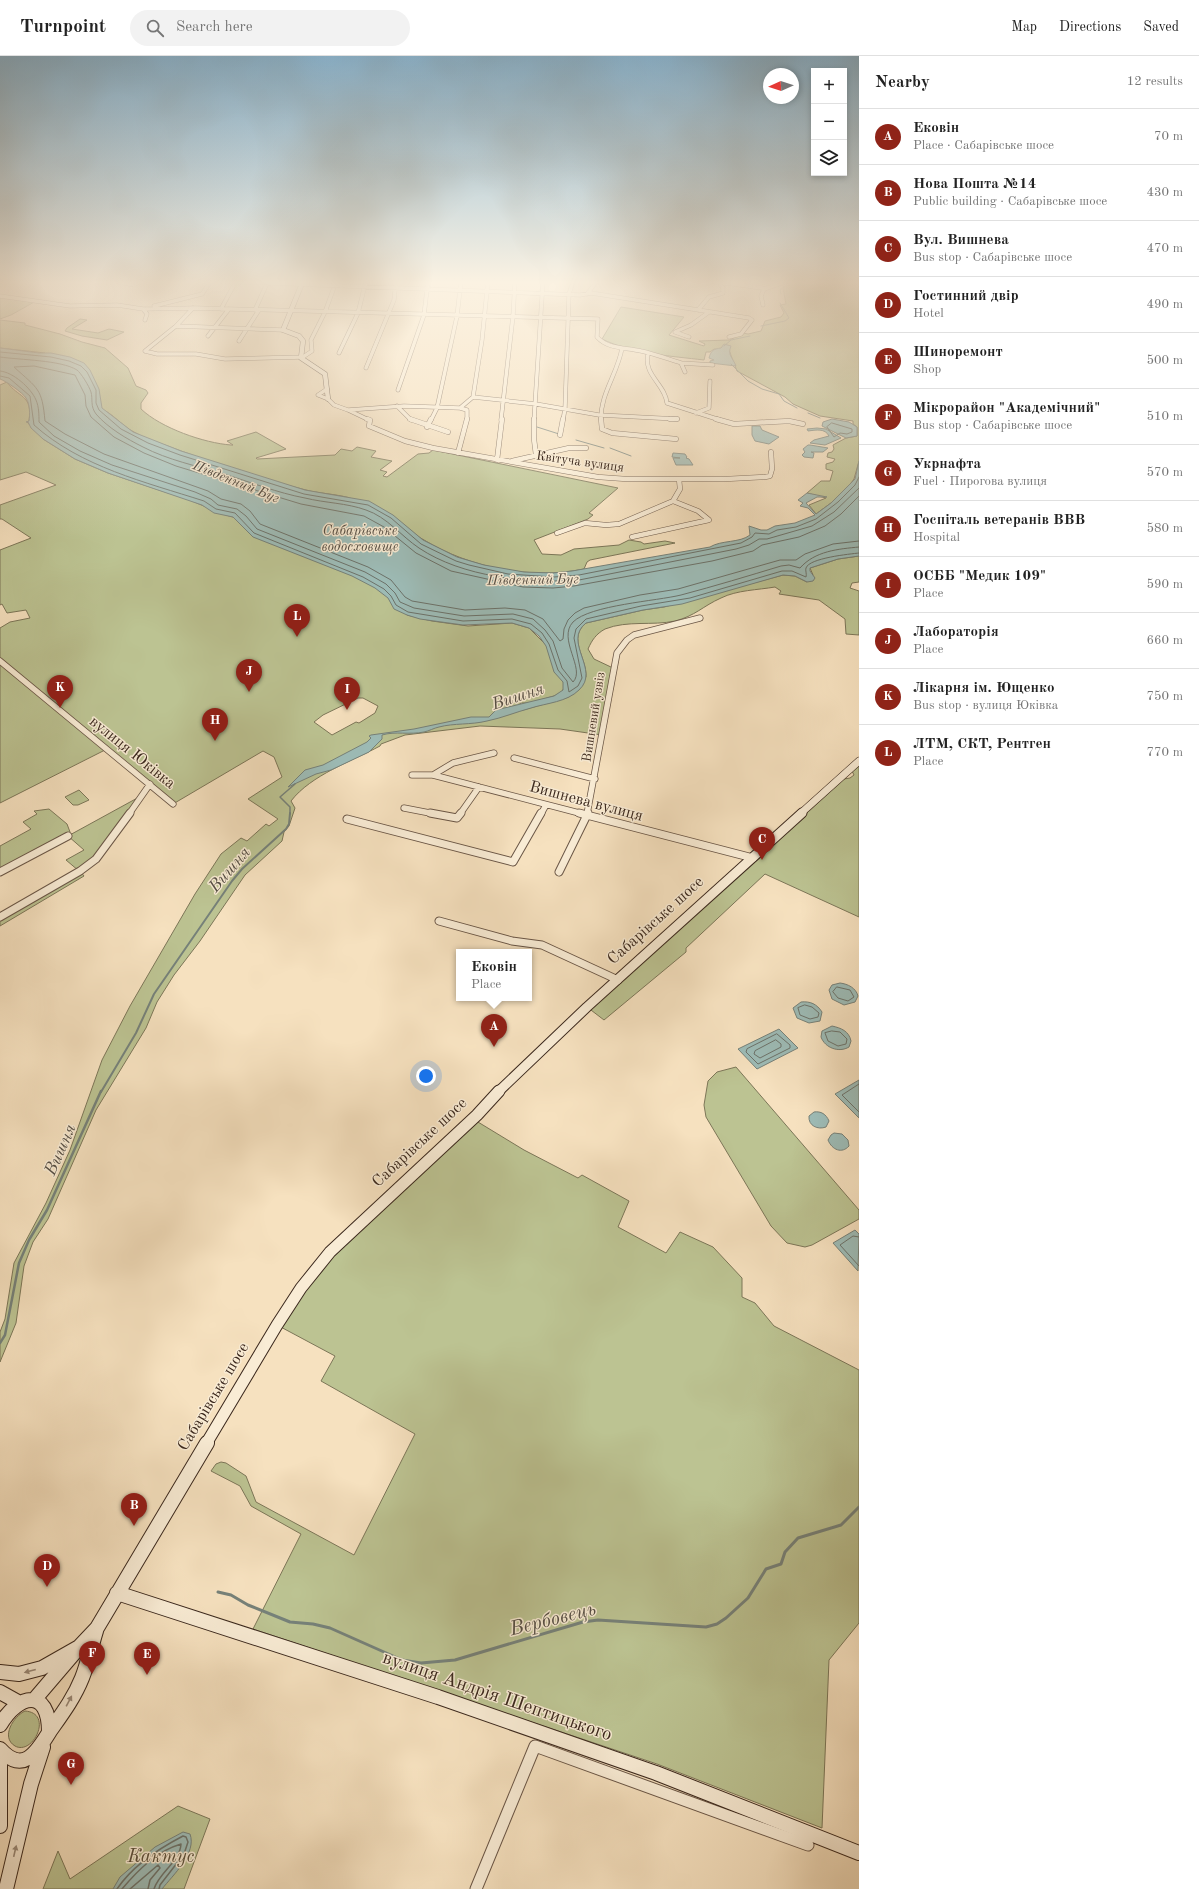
<!DOCTYPE html>
<meta charset="utf-8">
<style>
:root{--surface:#fff;--page:#f2f2f2;--text:#222;--muted:#767676;--line:#e0e0e0;--accent:#8f2418}
body{margin:0;font-family:"Old Standard TT",serif;background:var(--page);color:var(--text)}
.controls{position:absolute;right:12px;top:12px;display:grid;overflow:hidden;border-radius:0px;box-shadow:0 2px 6px #0003}
.controls button{width:36px;height:36px;display:grid;place-items:center;padding:0;border:0;border-bottom:1px solid var(--line);background:var(--surface);color:var(--text);font:20px sans-serif}
.compass{position:absolute;left:763px;top:12px;width:36px;height:36px;border-radius:50%;background:var(--surface);box-shadow:0 2px 6px #0003;rotate:267deg}
.you{position:absolute;left:426px;top:1020px;width:14px;height:14px;margin:-10px;border:3px solid #fff;border-radius:50%;background:#1a73e8;box-shadow:0 0 0 6px #1a73e833}
.badge{display:grid;place-items:center;width:26px;height:26px;border-radius:50%;background:var(--accent);color:#fff;font-size:13px;font-weight:700}
.pin{position:absolute;translate:-50% -33px;filter:drop-shadow(0 1px 2px #0008)}
.pin::after{content:'';position:absolute;top:21px;width:14px;height:12px;background:inherit;clip-path:polygon(0 0,100% 0,50% 100%)}
.popup{position:absolute;left:456px;top:893px;width:76px;height:52px;box-sizing:border-box;display:grid;place-content:center;border-radius:0px;background:var(--surface);filter:drop-shadow(0 1px 3px #0005);font-size:13px;white-space:nowrap;color:var(--muted)}
.popup b{font-size:15px;color:var(--text)}
.popup::after{content:'';position:absolute;left:50%;top:100%;margin-left:-8px;border:8px solid transparent;border-top-color:var(--surface)}
.list{margin:0;padding:0;list-style:none}
h2{display:flex;justify-content:space-between;align-items:center;height:52px;margin:0;padding:0 16px;font-size:17px}
h2 small{font-size:13px;font-weight:400;color:var(--muted)}
.list li{display:grid;grid-template-columns:26px 1fr auto;gap:12px;align-items:center;box-sizing:border-box;height:56px;padding:0 16px;border-top:1px solid var(--line)}
.list b{display:block;font-size:15px;white-space:nowrap}
.list p{margin:0;font-size:13px;white-space:nowrap;color:var(--muted)}
.list em{font-size:13px;font-style:normal;color:var(--muted)}
.icon{flex:none;width:22px;height:22px;fill:none;stroke:currentColor;stroke-width:2;stroke-linecap:round;stroke-linejoin:round}
.map{position:relative;flex:none;width:859px;height:1833px;overflow:hidden}
header{display:flex;align-items:center;gap:24px;box-sizing:border-box;height:56px;padding:0 20px;background:var(--surface);border-bottom:1px solid var(--line)}
header strong{font-size:19px}
nav{display:flex;gap:22px;margin-inline-start:auto;font-size:14px}
.search{width:280px;height:36px;background:var(--page);display:flex;align-items:center;gap:10px;box-sizing:border-box;padding:0 14px;border-radius:22px;color:var(--muted);font-size:15px}
main{display:flex}
aside{flex:1;background:var(--surface)}
.map>svg:first-child{display:block}
</style>
<header>
<strong>Turnpoint</strong>
<div class="search"><svg class="icon" aria-label="search" viewBox="0 0 24 24"><circle cx="10" cy="10" r="6"/><path d="M15 15l6 6"/></svg>Search here</div>
<nav><a>Map</a><a>Directions</a><a>Saved</a></nav>
</header>
<main>
<div class="map">
<svg width="859" height="1833" viewBox="0 0 859 1833">
<rect width="100%" height="100%" fill="#f6e1bf"/>
<filter id="stains"><feTurbulence type="fractalNoise" baseFrequency=".005" numOctaves="4"/><feColorMatrix values="0 0 0 0 .2 0 0 0 0 .09 0 0 0 0 .02 0 0 0 .5 -.17"/></filter>
<radialGradient id="worn" r=".72"><stop offset=".6" stop-color="#630" stop-opacity="0"/><stop offset="1" stop-color="#630" stop-opacity=".3"/></radialGradient>
<path fill="#bcc392" stroke="#7c7658" fill-rule="evenodd" d="M791 225H859V405L854 423 851 427 831 447 816 458 809 449 826 442 807 437 821 425H830L833 415 826 413V408L833 406 835 403 827 401 828 397 832 396 834 393 833 389 846 382 857 380V371L853 368V365L820 360 793 348 785 341 737 315 729 294 714 293 710 296H706L704 304C671 300 633 298 602 283L621 251 684 261 669 279 704 290 705 288 699 285 730 284 743 277 748 278 761 275 765 265 781 261 784 257 780 249 786 248 783 232Z
M0 242 36 245 11 259 0 263Z
M80 263 87 264 72 273 98 277 109 273 124 276 107 284 82 280 65 275 67 272Z
M0 264 25 267V269L29 270 60 278 82 286 105 292 128 312 136 330 146 334 148 337 141 347V353C161 372 204 387 231 389H233L227 385 256 376 286 393 256 402 257 403 335 399 341 393 352 395 357 391 376 395 371 401 392 405 380 414 387 416 383 420 387 421 418 398 429 397 433 394 618 432 589 457 593 459 588 463 534 484 542 498 561 499 574 493 619 489 629 484 641 486 644 488 665 485 675 487 590 504 587 506 584 513C532 524 470 512 424 484 401 471 378 453 353 443 339 438 321 438 306 434 258 422 210 406 165 389 154 385 144 382 134 376 121 370 111 354 97 352L45 297 0 292Z
M7 326C18 342 33 338 29 365L27 366 43 383 75 403 108 417 192 445 206 451 212 455 233 461 239 466 369 520 407 559 432 565 468 570 512 567 529 572 561 604 564 632 561 637 554 640 530 647H520L523 654 569 641 586 621C587 602 567 582 586 567L643 554 664 551 783 519 795 520 807 526 813 519 810 512 838 503 859 500V526L852 527 850 532 859 535V579L846 578 845 563 819 544 779 538 781 535 775 531C758 534 737 534 721 542 703 550 695 560 675 565 652 570 628 564 605 573 596 578 592 584 588 593L594 603 613 612 602 679 560 673 480 670 405 679 381 688 380 690C352 705 311 719 291 745L295 752 289 770 284 776 282 785 245 819 200 885 174 919 157 946 146 972 96 1054 48 1163 33 1186 24 1210 16 1267 0 1306V1276L5 1263 14 1207 46 1147 70 1094 102 1004 130 950 195 838 221 798 241 782 247 785 266 768 269 770 278 763 248 743 282 721 274 701 263 695 173 748 107 693 0 747V572L10 566 30 562 26 554 7 557 2 548 0 549V494L31 482 2 463H0V449L56 429 26 416 0 424V329ZM358 642H363L378 650 375 657 359 667 356 666 332 679 314 666 323 659Z
M859 710V861L765 818 686 892V896L604 964 587 951 630 912 735 823 844 723 850 722 854 719 852 715Z
M79 734 89 744 78 749H73L65 741Z
M141 740 108 789 80 815 84 820 0 870V861L79 815 66 804 84 794 68 780Z
M49 753 67 768 70 776 0 814V790L31 773 23 766 37 758 34 755Z
M736 1011 859 1154V1163L812 1189 805 1191 787 1187 771 1170 706 1061 704 1049 708 1025 717 1016Z
M473 1063 524 1094 578 1122 582 1119 629 1145 618 1171 666 1197 680 1176 713 1191 742 1222V1241L755 1247 774 1270 859 1314V1567L829 1604 822 1772 657 1708 253 1573 301 1478 251 1450 240 1430 211 1415 216 1408 221 1406 226 1407 246 1420 256 1446 354 1499 415 1378 321 1325 335 1300 277 1269 301 1232Z
M25 1655C54 1657 33 1700 15 1690 0 1681 14 1660 25 1655Z
M178 1750 210 1763 184 1833H43L58 1795 70 1823Z"/>
<path fill="#9dbcb7" stroke="#768179" d="M724 288 731 290C727 299 733 302 736 310L710 307V305L714 304 709 302C711 294 714 293 721 292Z
M0 292 39 297H51L70 301 84 307 90 314 99 333 102 352 133 376 181 395 305 434 369 445 393 459 423 484 457 501 484 509 524 516 553 517 572 515 710 491C721 484 740 487 750 479L749 470 761 474H767L775 470 795 467 815 459 808 452 800 450 803 447 798 444 807 437 827 441H817L806 447 816 458 831 447 855 423 859 405V500L838 503 810 512V515L815 522 813 525 807 526 795 520 783 519 682 548 643 554 586 567C562 586 601 614 579 634 567 646 547 647 531 652 516 656 502 662 487 665 471 669 454 667 439 671 434 672 429 675 424 676 410 679 395 675 382 679V683L369 696 331 714 316 718 288 731 305 714 323 709 367 686 371 682 369 680 371 679 414 673 471 661H489L496 654 554 640 563 634V626L554 616 546 590 539 580 529 572 512 567 463 569 420 563 407 559 394 553 388 542 375 532 352 520 253 481 233 461 214 457 202 449 108 417 75 403 43 383 31 372 28 366H26L29 365C30 358 30 348 26 342 23 337 6 325 0 323Z
M832 363 849 366 857 371V380L846 382 822 370 823 366Z
M752 370H760L762 374 779 381 769 388 755 385 752 379Z
M817 372 826 373 841 382 825 389 810 387 814 384 829 380C825 372 816 374 808 375L807 373Z
M808 389H810L828 392 823 396H811L814 397 813 402 804 401 802 399 805 396 803 393Z
M673 397 685 398 687 401 686 402 689 403 693 409H676L673 402H680L672 401Z
M840 927C848 928 856 932 858 940L855 946 844 949 832 943 829 934 832 929Z
M801 946C810 945 817 948 822 956L820 965 809 967 797 962 793 952Z
M832 970C841 972 849 975 851 985L849 991C839 997 825 992 821 981L822 975Z
M779 973 798 992 757 1013 738 993Z
M859 1024V1062L835 1038Z
M814 1056C821 1055 826 1058 829 1065L826 1071C818 1074 808 1070 809 1060Z
M834 1077 842 1078 848 1084 849 1090C842 1098 832 1094 828 1084L831 1079Z
M855 1174 859 1178 858 1215 833 1187Z
M183 1776 190 1778C197 1797 173 1819 162 1833H113L120 1821 155 1791Z"/>
<g fill="none" stroke-linecap="round" stroke-linejoin="round">
<path stroke="#6c726a" stroke-width="1" d="M0 296 51 301 69 305 81 310 87 316 96 334V347L99 354 121 373 148 387 180 399 304 438 368 449 391 462 421 488 456 505 469 509 508 518 554 521 579 519 741 487 752 481 755 477 769 478 777 474 796 471 816 463 838 446 855 429 859 421
M0 301C20 304 61 304 77 314 81 317 89 330 91 336 93 343 90 350 96 358 108 372 127 383 143 391 168 404 197 410 224 418 250 426 278 437 305 442 325 447 347 447 366 454 387 461 401 480 419 492 462 521 529 528 579 524L736 493 749 489 759 483H767L812 470 834 456 859 432
M0 315C13 316 31 332 36 344 39 351 39 359 39 366L54 380 80 395 112 409 195 436 211 443 218 449 237 453 246 460 257 473 365 516 386 528 395 537 400 546 414 552 464 560 513 558 533 563 545 574 553 585 562 612 573 626C586 613 557 583 573 566 590 549 657 545 681 539 715 530 748 520 781 510L789 509 800 512C815 495 838 493 859 491
M0 320 9 322 30 340 34 369C81 411 145 426 204 445L216 453 235 457 254 477 363 521 384 533 391 540 396 549 408 556 463 565 512 563 531 568 542 577 549 588 558 614 567 625 569 636 578 630 582 622 574 582 576 573 586 563 641 550 690 542 782 515H792L806 521C807 518 805 514 806 512 809 502 850 498 859 497
M832 367 852 373V376L847 378 840 377 834 381 827 371Z
M859 440 841 458 825 470 799 481 762 489 753 495 712 505 574 530 553 532 523 531 451 515 416 497 384 471 364 460 301 448 176 410 144 397 114 381 91 361 86 350 85 339 75 319 34 310 14 311C38 333 42 332 45 365L65 378 104 398 208 435 221 443 241 448 250 455 260 468 368 511 391 524 405 541 412 545 465 554 505 552 525 554 543 563 560 585 563 583 564 573 568 564 575 557 584 552 640 539 678 533 780 504H796L805 498 833 488 859 485
M837 931 850 934 854 941 848 945 838 942 833 936Z
M805 949 812 951 819 957 818 961 810 963 800 959 798 952Z
M832 975 840 976 847 983 846 988 838 990 828 985 825 977Z
M777 978 790 989V992L758 1008 746 996 747 993Z
M776 984 781 988V991L760 1002 754 998 755 995Z
M859 1028 842 1039 859 1056
M859 1181 853 1180 840 1189 859 1210"/>
<path stroke="#6c726a" stroke-width="1.5" d="M117 1833C133 1809 158 1793 183 1780L186 1781 188 1786 184 1798 160 1829 159 1833
M122 1833C138 1814 157 1795 181 1788 180 1806 159 1816 154 1833
M130 1833 158 1809 160 1812 150 1824 148 1833"/>
<path stroke="#768179" stroke-width="1" d="M781 238 780 234 791 225
M761 270 785 265 789 262 780 247
M724 290 731 284 750 280
M731 308 748 325 762 333 779 338 784 345 797 352
M808 357 820 362
M537 371 559 378
M576 384 604 392
M610 392 631 400"/>
<path stroke="#768179" stroke-width="1.5" d="M290 758V751L280 741 295 728"/>
<path stroke="#768179" stroke-width="2" d="M101 1036 136 977 154 938 232 825 242 813 286 773 289 768 290 757"/>
<path stroke="#768179" stroke-width="2.5" d="M0 1287 5 1279 19 1207 29 1184 47 1154 101 1035"/>
<path stroke="#768179" stroke-width="3" d="M218 1536 231 1539 248 1549 290 1566 313 1568 330 1572 402 1604 421 1607 455 1604 583 1566 598 1564 706 1571 717 1568 726 1562 748 1542 766 1513 781 1508 785 1496 798 1482 841 1469 859 1451"/>
<defs>
<path id="street-far4" d="M114 225 134 229 141 225
M214 225 580 239 591 237 749 262 752 264 741 278 729 281
M710 225 762 232 764 233 761 240 763 249
M764 233 788 225
M587 238 597 225
M0 240 70 250 117 249 143 253 147 258 145 264
M154 250 202 238 211 225
M143 253 196 252 598 263 597 281C609 294 626 291 641 295 655 298 668 303 681 307L685 316
M221 253 235 227
M255 254 268 225
M698 254 709 241 723 237V232L719 227
M176 270 283 274
M208 280 229 253
M689 281 675 276 691 269 709 256
M239 285 259 254
M145 295 157 298H196L225 303 303 301 312 295 311 284 325 256 336 226
M145 295 176 270 193 252
M339 297 358 257 366 225
M648 298C643 319 665 328 667 347L720 364
M681 307 713 309
M366 312 394 244 396 225
M327 333 318 339 328 343 334 349 348 354 404 350 460 352
M398 334 424 259 428 225
M473 341 536 348 599 359 677 363
M397 350 411 364
M348 354 369 364
M696 357 709 352 710 325
M431 364 437 352 457 260 461 225
M467 364V354L460 352 473 341 482 284 488 225
M501 364 513 260 515 225
M534 364 543 225
M563 364 565 353 569 238 573 225
M601 364C600 338 618 317 622 292"/>
<path id="street-far3" d="M367 363 370 364 369 370 405 385 433 392 598 421 626 423H726L765 421 770 420 772 413 771 396
M410 363 448 376
M534 363V383L536 399
M601 363 602 373 612 377 676 383
M670 363H677
M716 363 734 368 789 365 803 368
M427 371 431 363
M560 379 563 363
M458 397 467 363
M497 404 502 363
M512 405 569 392H586
M557 477 585 467 606 469 619 468 673 445
M632 481 709 464 698 455 673 445 680 433 679 423"/>
<path id="street-far2" d="M0 605 173 748
M514 702 595 723
M412 719H433L583 758
M433 719 453 707 494 697
M404 752 435 758
M129 758 150 728
M460 758 479 731
M541 758 546 749
M587 758 617 597 627 584 634 579 700 562"/>
<path id="street-far1" d="M430 757 457 762 461 757
M579 757 753 802
M347 763 513 806 541 757
M0 816 68 780
M559 816 588 757
M0 861 80 815 96 803 130 757
M439 865 512 885 542 889 618 924"/>
<path id="street" d="M476 1833 535 1690 808 1789"/>
<path id="secondary-far4" d="M303 225 283 274 299 280 303 285 301 302 325 318 328 343"/>
<path id="secondary-far3" d="M800 758 859 705"/>
<path id="secondary-far2" d="M498 1036 587 951 802 757"/>
<path id="secondary-far1" d="M206 1388 277 1269 301 1232 330 1196 477 1059 499 1035"/>
<path id="secondary" d="M117 1537 438 1641 656 1717 859 1797
M0 1616 19 1618 42 1612 79 1591 97 1572 207 1387
M0 1636 18 1646
M34 1644 75 1596
M0 1669C18 1638 49 1631 49 1676
M0 1693C24 1720 38 1694 50 1675 62 1658 74 1642 82 1622 88 1607 91 1591 96 1575
M0 1698V1770
M6 1833 31 1728 43 1691"/>
</defs>
<use href="#street-far4" stroke="#6a5646" stroke-width="4.5"/>
<use href="#street-far3" stroke="#6a5646" stroke-width="5.5"/>
<use href="#street-far2" stroke="#6a5646" stroke-width="7"/>
<use href="#street-far1" stroke="#6a5646" stroke-width="9"/>
<use href="#street" stroke="#6a5646" stroke-width="13"/>
<use href="#secondary-far4" stroke="#3b281d" stroke-width="5.5"/>
<use href="#secondary-far3" stroke="#3b281d" stroke-width="8"/>
<use href="#secondary-far2" stroke="#3b281d" stroke-width="11"/>
<use href="#secondary-far1" stroke="#3b281d" stroke-width="13"/>
<use href="#secondary" stroke="#3b281d" stroke-width="16"/>
<use href="#street-far4" stroke="#f9ecd5" stroke-width="3.5"/>
<use href="#street-far3" stroke="#f9ecd5" stroke-width="4.5"/>
<use href="#street-far2" stroke="#f9ecd5" stroke-width="5.5"/>
<use href="#street-far1" stroke="#f9ecd5" stroke-width="7"/>
<use href="#street" stroke="#f9ecd5" stroke-width="11"/>
<use href="#secondary-far4" stroke="#f9ecd5" stroke-width="4.5"/>
<use href="#secondary-far3" stroke="#f9ecd5" stroke-width="7"/>
<use href="#secondary-far2" stroke="#f9ecd5" stroke-width="9"/>
<use href="#secondary-far1" stroke="#f9ecd5" stroke-width="11"/>
<use href="#secondary" stroke="#f9ecd5" stroke-width="14"/>
</g>
<defs><path id="oneway-solid" d="M-6-.8H1V-3.2L6.5 0L1 3.2V.8H-6Z"/></defs>
<g fill="#9a8a79">
<use href="#oneway-solid" transform="translate(30 1615) rotate(165)"/>
<use href="#oneway-solid" transform="translate(69 1645) rotate(-62)"/>
<use href="#oneway-solid" transform="translate(15 1795) rotate(-77)"/>
</g>
<linearGradient id="sky" x2="0" y2="1"><stop stop-color="#8ab7d4"/><stop offset="0.47" stop-color="#fbf2e2"/><stop offset="1" stop-color="#fbf2e2" stop-opacity="0"/></linearGradient>
<rect width="859" height="482" fill="url(#sky)"/>
<g text-anchor="middle" dominant-baseline="central" stroke-width="3" stroke-linejoin="round" paint-order="stroke">
<g font-size="13" fill="#3b281d" stroke="#f9ecd5">
<text transform="translate(580 406) rotate(8)">Квітуча вулиця</text>
<text transform="translate(594 661) rotate(-81)">Вишневий узвіз</text>
</g>
<g font-size="14" font-style="italic" fill="#544d44" stroke="#f9ecd5">
<text transform="translate(236 426) rotate(22)">Південний Буг</text>
<text x="360" y="475">Сабарівське<tspan x="360" dy="16">водосховище</tspan></text>
<text transform="translate(533 524) rotate(-1)">Південний Буг</text>
</g>
<g font-size="16" fill="#3b281d" stroke="#f9ecd5">
<text transform="translate(132 697) rotate(39)">вулиця Юківка</text>
<text transform="translate(586 746) rotate(15)">Вишнева вулиця</text>
<text transform="translate(656 865) rotate(-42)">Сабарівське шосе</text>
<text transform="translate(420 1087) rotate(-43)">Сабарівське шосе</text>
<text transform="translate(214 1341) rotate(-59)">Сабарівське шосе</text>
</g>
<g font-size="17" font-style="italic" fill="#544d44" stroke="#f9ecd5">
<text transform="translate(518 641) rotate(-18)">Вишня</text>
<text transform="translate(230 814) rotate(-49)">Вишня</text>
<text transform="translate(61 1094) rotate(-66)">Вишня</text>
</g>
<g font-size="19" fill="#3b281d" stroke="#f9ecd5">
<text transform="translate(497 1641) rotate(19)">вулиця Андрія Шептицького</text>
</g>
<g font-size="19" font-style="italic" fill="#5b4f3a" stroke="#f9ecd5">
<text x="161" y="1801">Кактус</text>
</g>
<g font-size="20" font-style="italic" fill="#544d44" stroke="#f9ecd5">
<text transform="translate(553 1564) rotate(-14)">Вербовець</text>
</g>
</g>
<rect width="100%" height="100%" filter="url(#stains)"/>
<rect width="100%" height="100%" fill="url(#worn)"/>
</svg>
<div class="controls">
<button>+</button>
<button>−</button>
<button><svg class="icon" aria-label="layers" viewBox="0 0 24 24"><path d="M12 4l9 5-9 5-9-5zM3 14l9 5 9-5"/></svg></button>
</div>
<svg class="compass" viewBox="-18 -18 36 36"><path d="M0-13l5 13h-10z" fill="#e53935"/><path d="M0 13l5-13h-10z" fill="#767676"/></svg>
<div class="you"></div>
<div class="pin badge" style="left:494px;top:991px">A</div>
<div class="popup"><b>Ековін</b>Place</div>
<div class="pin badge" style="left:134px;top:1470px">B</div>
<div class="pin badge" style="left:762px;top:804px">C</div>
<div class="pin badge" style="left:47px;top:1531px">D</div>
<div class="pin badge" style="left:147px;top:1619px">E</div>
<div class="pin badge" style="left:92px;top:1618px">F</div>
<div class="pin badge" style="left:71px;top:1729px">G</div>
<div class="pin badge" style="left:215px;top:685px">H</div>
<div class="pin badge" style="left:347px;top:654px">I</div>
<div class="pin badge" style="left:249px;top:636px">J</div>
<div class="pin badge" style="left:60px;top:652px">K</div>
<div class="pin badge" style="left:297px;top:581px">L</div>
</div>
<aside>
<h2>Nearby<small>12 results</small></h2>
<ul class="list">
<li><span class="badge">A</span><div><b>Ековін</b><p>Place · Сабарівське шосе</p></div><em>70 m</em></li>
<li><span class="badge">B</span><div><b>Нова Пошта №14</b><p>Public building · Сабарівське шосе</p></div><em>430 m</em></li>
<li><span class="badge">C</span><div><b>Вул. Вишнева</b><p>Bus stop · Сабарівське шосе</p></div><em>470 m</em></li>
<li><span class="badge">D</span><div><b>Гостинний двір</b><p>Hotel</p></div><em>490 m</em></li>
<li><span class="badge">E</span><div><b>Шиноремонт</b><p>Shop</p></div><em>500 m</em></li>
<li><span class="badge">F</span><div><b>Мікрорайон &quot;Академічний&quot;</b><p>Bus stop · Сабарівське шосе</p></div><em>510 m</em></li>
<li><span class="badge">G</span><div><b>Укрнафта</b><p>Fuel · Пирогова вулиця</p></div><em>570 m</em></li>
<li><span class="badge">H</span><div><b>Госпіталь ветеранів ВВВ</b><p>Hospital</p></div><em>580 m</em></li>
<li><span class="badge">I</span><div><b>ОСББ &quot;Медик 109&quot;</b><p>Place</p></div><em>590 m</em></li>
<li><span class="badge">J</span><div><b>Лабораторія</b><p>Place</p></div><em>660 m</em></li>
<li><span class="badge">K</span><div><b>Лікарня ім. Ющенко</b><p>Bus stop · вулиця Юківка</p></div><em>750 m</em></li>
<li><span class="badge">L</span><div><b>ЛТМ, СКТ, Рентген</b><p>Place</p></div><em>770 m</em></li>
</ul>
</aside>
</main>
